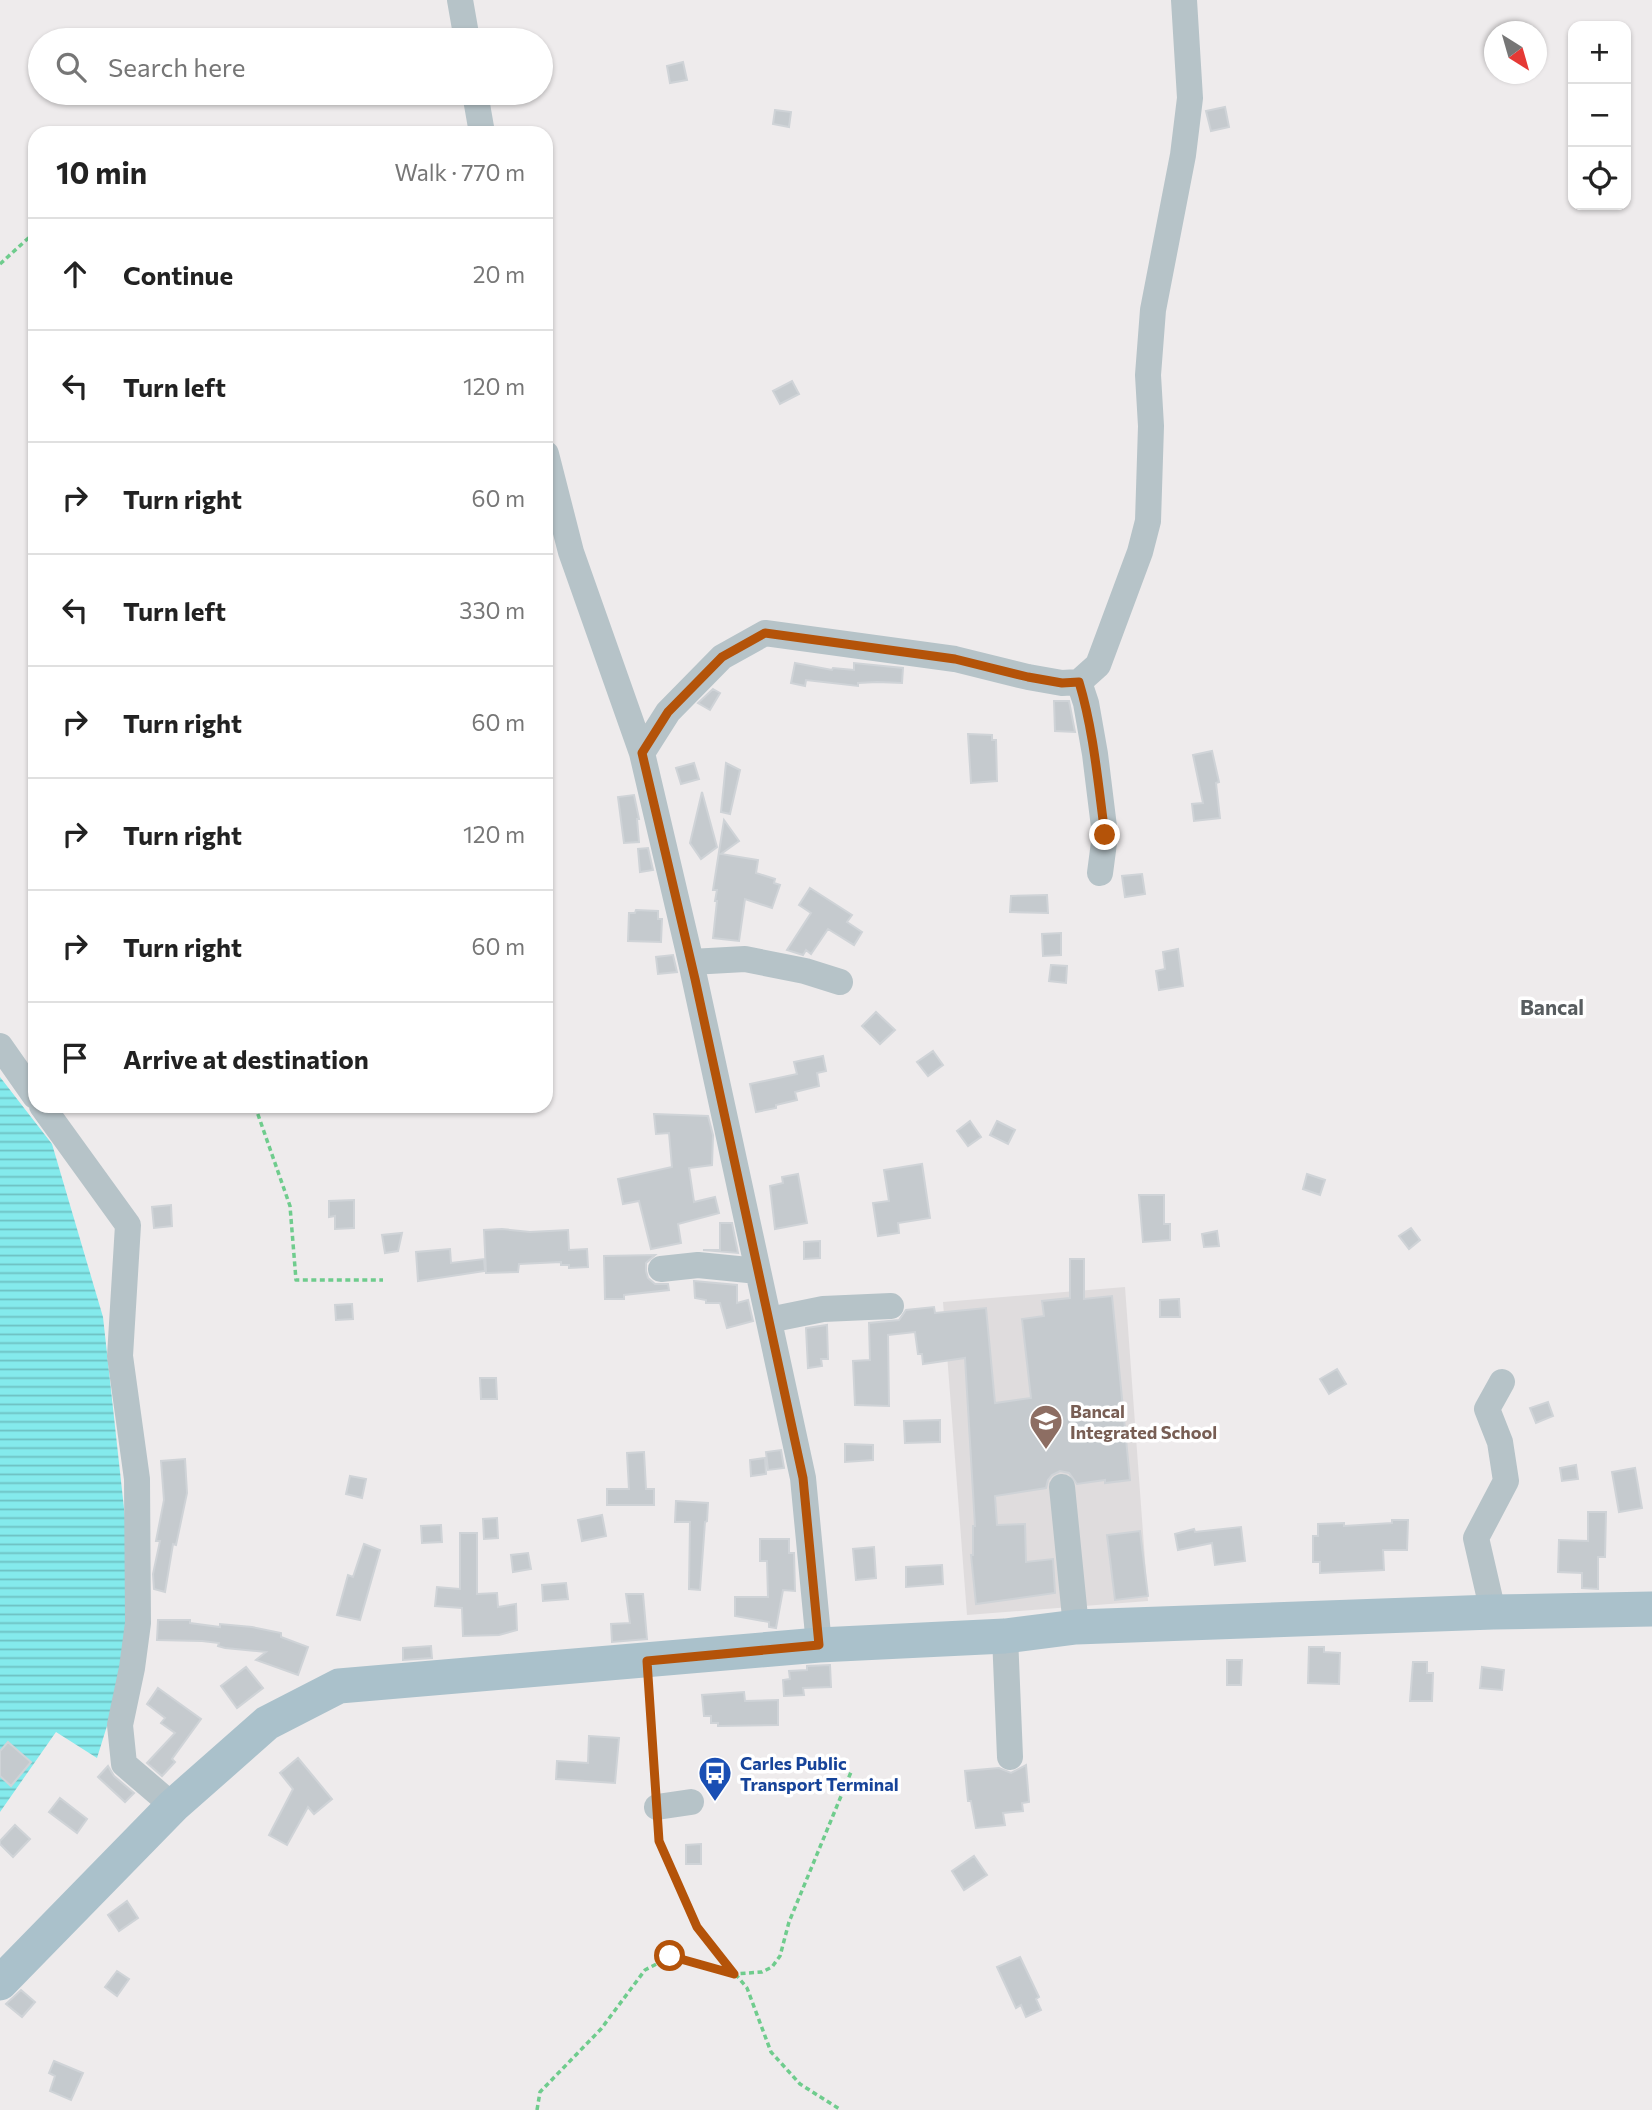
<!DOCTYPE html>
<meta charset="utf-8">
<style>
:root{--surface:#fff;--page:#f2f2f2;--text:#222;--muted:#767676;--line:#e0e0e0}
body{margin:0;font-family:Commissioner,sans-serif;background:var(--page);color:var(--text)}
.controls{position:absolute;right:21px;top:21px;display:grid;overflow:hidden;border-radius:14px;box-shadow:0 2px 5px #0004}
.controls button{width:63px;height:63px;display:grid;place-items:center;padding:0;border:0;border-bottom:2px solid var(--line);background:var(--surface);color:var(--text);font:35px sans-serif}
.compass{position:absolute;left:1484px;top:21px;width:63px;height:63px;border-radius:50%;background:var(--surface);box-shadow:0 2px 5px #0004;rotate:143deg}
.stop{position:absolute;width:21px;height:21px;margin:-16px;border:5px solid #b45309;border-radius:50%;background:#fff}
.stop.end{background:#b45309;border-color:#fff;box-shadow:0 2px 7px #0008}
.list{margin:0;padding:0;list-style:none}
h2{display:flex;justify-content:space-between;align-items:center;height:91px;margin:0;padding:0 28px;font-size:30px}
h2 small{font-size:23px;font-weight:400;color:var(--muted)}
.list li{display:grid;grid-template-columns:46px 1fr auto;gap:21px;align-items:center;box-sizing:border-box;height:112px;padding:0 28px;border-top:2px solid var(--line)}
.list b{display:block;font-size:26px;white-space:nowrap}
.list em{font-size:23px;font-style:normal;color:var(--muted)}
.icon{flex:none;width:38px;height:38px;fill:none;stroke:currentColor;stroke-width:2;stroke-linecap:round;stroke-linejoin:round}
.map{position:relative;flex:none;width:1652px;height:2110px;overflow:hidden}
.search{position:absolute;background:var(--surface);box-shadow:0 2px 5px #0004;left:28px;top:28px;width:525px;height:77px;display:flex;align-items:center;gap:18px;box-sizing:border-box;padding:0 24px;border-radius:38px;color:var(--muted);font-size:26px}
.panel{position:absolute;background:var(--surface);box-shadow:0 2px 5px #0004;left:28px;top:126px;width:525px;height:987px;border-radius:21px}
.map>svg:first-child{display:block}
</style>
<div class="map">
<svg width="1652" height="2110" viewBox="0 0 1652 2110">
<defs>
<pattern id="water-rules" width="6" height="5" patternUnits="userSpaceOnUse" patternTransform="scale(1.75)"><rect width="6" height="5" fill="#84eaec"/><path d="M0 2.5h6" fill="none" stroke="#6ec0c2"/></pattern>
</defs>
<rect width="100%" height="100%" fill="#eeebec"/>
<path fill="#dfdcdd" d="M1125 1287 1148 1601 967 1615 943 1302Z"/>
<path fill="url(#water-rules)" d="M0 1077 52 1144 103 1317 130 1563 125 1668 97 1758 56 1732 0 1812Z"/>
<path fill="#c5cace" stroke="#cfd3d7" stroke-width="2" d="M683 62 687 80 670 83 667 66Z
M1225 107 1229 127 1211 131 1206 111Z
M775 110 791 112 789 127 773 124Z
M792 381 799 394 780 404 773 391Z
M795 663 832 670 833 668 854 670V663L903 668 902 683 877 682 858 683V686L806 680 805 686 791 683Z
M713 689 720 693 710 710 698 703Z
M1054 701H1069L1075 732 1055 731Z
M968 734 992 735V740H996L997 781 971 783Z
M1212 751 1219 782 1216 783 1220 818 1194 821 1192 804 1203 803 1193 755Z
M694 763 699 779 681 784 676 768Z
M726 763 740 770 730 814 721 812Z
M702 792 717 847 701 859 690 843Z
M634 795 639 819H637L639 842 624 843 618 797Z
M724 820 739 841 721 854 758 860 756 873 775 879 774 883 780 885 772 908 745 899 739 941 713 938 717 901H715L717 890H713Z
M648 848 653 870 640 872 638 849Z
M1142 874 1145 894 1125 897 1122 876Z
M810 888 852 915 847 922 862 932 854 945 828 929 811 954 806 950 803 955 787 950 811 913 799 905Z
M1047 895 1048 913 1010 912 1011 896Z
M636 910 658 911V919H662L661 942 628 941 629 913H635Z
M1061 933V955L1043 956 1042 934Z
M1178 949 1183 986 1159 990 1156 971 1165 969 1163 952Z
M673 955 677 972 658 974 656 957Z
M1051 965 1067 966 1066 983 1049 981Z
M876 1012 895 1030 880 1044 862 1026Z
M933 1051 943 1065 928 1076 917 1062Z
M823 1056 826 1071 817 1073 819 1086 795 1092 797 1100 776 1105V1108L756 1112 750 1084 797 1074 794 1062Z
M654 1114 708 1116 713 1135 712 1165 689 1168 694 1202 715 1197 719 1213 678 1224 681 1243 651 1249 639 1201 623 1204 618 1179 672 1167 669 1133 656 1134Z
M970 1121 981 1137 968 1146 957 1131Z
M997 1121 1015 1130 1008 1144 990 1135Z
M922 1164 930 1218 898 1223 899 1233 878 1236 873 1203 889 1201 884 1170Z
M798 1174 807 1223 775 1229 770 1186 783 1183 782 1177Z
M1307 1174 1325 1180 1320 1195 1303 1189Z
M1139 1195H1164V1224H1170V1240L1143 1242Z
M354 1200V1228L335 1229V1216L329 1217V1201Z
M171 1205 172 1226 154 1228 152 1207Z
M720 1223H732L738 1253 703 1250H720Z
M1411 1228 1420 1240 1409 1249 1399 1236Z
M502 1229 530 1232 568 1230 569 1250 587 1249 588 1267 569 1268V1265H561V1262L519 1264 518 1272 486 1273 484 1230Z
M1217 1231 1219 1246 1204 1247 1202 1234Z
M402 1233 398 1251 385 1253 382 1235Z
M820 1241V1258L804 1259V1242Z
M450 1249 451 1263 484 1259 485 1271 418 1281 416 1252Z
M655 1255 646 1263V1271L648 1278 655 1284H668L669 1290 624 1295V1299H605L604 1256Z
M1070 1259H1084V1299L1112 1296 1130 1480 1105 1483V1480L1077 1484 1069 1473 1060 1471 1052 1475 1048 1480 1046 1488 995 1496 997 1525 1025 1524 1026 1562 1053 1559 1055 1593 976 1604 971 1555H973V1526H975L965 1358 923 1364 922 1354H918L915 1332 888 1335 889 1406 855 1405 853 1361 870 1360 869 1323 899 1320 906 1310 934 1307 935 1313 986 1308 995 1403 1031 1398 1022 1319 1044 1316 1042 1301 1070 1298Z
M694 1281 737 1285V1303L748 1300 753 1321 727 1328 720 1303H706V1300L695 1298Z
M1179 1299 1180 1317H1160V1300Z
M352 1304 353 1319 336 1320 335 1305Z
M827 1325 828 1359H821L822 1366 808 1368 806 1328Z
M1337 1369 1346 1384 1329 1394 1320 1379Z
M480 1378H496L497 1399H481Z
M1548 1402 1553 1416 1536 1423 1530 1408Z
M940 1420V1442L905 1443 904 1421Z
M845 1444 873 1445V1460L845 1462Z
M781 1450 784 1468 768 1470 766 1452Z
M644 1452 646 1489H654V1505H607V1489H629L627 1453Z
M765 1458 766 1474 751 1476 750 1460Z
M185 1459 187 1493 176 1545 173 1544 165 1592 154 1589 153 1574 160 1541H156L164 1500 161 1461Z
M1576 1465 1578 1479 1562 1481 1560 1468Z
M1635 1468 1642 1508 1619 1512 1612 1472Z
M350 1476 366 1479 362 1498 346 1494Z
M676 1501 708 1503 707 1521 705 1522 700 1590 689 1589 690 1522H675Z
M1588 1512H1606L1605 1557H1598V1589L1582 1588V1573L1558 1572 1559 1540 1588 1541Z
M602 1515 606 1536 582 1541 578 1520Z
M497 1518 498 1538 484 1539 483 1519Z
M1392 1520H1408L1407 1550H1383L1384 1570 1320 1573V1562H1313V1536H1318V1524L1344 1523V1526L1392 1523Z
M441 1525 442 1542 422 1543 421 1526Z
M1241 1527 1245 1561 1215 1565 1212 1543 1178 1550 1175 1534 1194 1529 1195 1532Z
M1140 1531 1148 1596 1115 1600 1107 1535Z
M460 1533H477V1594L497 1593 498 1607 516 1604 517 1630 499 1635 463 1636 462 1608 435 1606 437 1587 460 1589Z
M760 1539H789V1553H794L795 1591 783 1590 776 1628 769 1627V1622L735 1616V1597H768L767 1561H760Z
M364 1544 380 1550 360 1620 337 1615 348 1575 353 1577Z
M874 1547 876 1578 856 1580 853 1549Z
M528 1553 531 1569 513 1572 511 1555Z
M942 1565 943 1584 906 1587V1567Z
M566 1583 568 1599 543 1601 542 1585Z
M626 1594H643L647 1639 612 1642 611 1624 630 1623Z
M158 1620H190V1623L220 1627V1624L252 1627 281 1633V1637L308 1647 298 1675 256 1660 266 1652 225 1648 218 1646 219 1643 202 1641 157 1640Z
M431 1646 432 1658 403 1660V1648Z
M1309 1647H1324V1652L1340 1653 1339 1684 1308 1683Z
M1227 1660H1242L1241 1685H1227Z
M1413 1662H1427V1673H1433L1432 1701H1410Z
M830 1665 831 1687 803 1688 804 1695 784 1696 783 1680 790 1679 789 1671 807 1670V1666Z
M246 1667 263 1688 237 1708 221 1686Z
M1482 1667 1504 1670 1502 1690 1480 1688Z
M158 1688 201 1719 172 1759 175 1762 162 1776 147 1763 175 1733 161 1723 165 1718 147 1704Z
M744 1692 745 1701 778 1700V1725L718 1726V1723H711V1716H704L702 1695Z
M589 1736 619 1738 615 1783 556 1779 557 1761 588 1763Z
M8 1742 31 1762 11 1786 0 1776V1751Z
M298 1758 332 1799 314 1814 308 1807 287 1845 269 1835 293 1789 280 1773Z
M1026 1765 1029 1802 1022 1803 1023 1811 1003 1813 1005 1825 976 1828 971 1801H968L965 1771 999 1768 1011 1773Z
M108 1766 114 1776 134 1793 125 1802 98 1777Z
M60 1798 87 1819 77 1833 49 1812Z
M15 1825 30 1839 13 1857 0 1844V1841Z
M701 1844V1864H686V1845Z
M974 1856 987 1875 964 1890 952 1871Z
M127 1901 138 1918 119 1931 108 1915Z
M1020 1957 1039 1997 1036 1999 1041 2010 1026 2017 1021 2005 1016 2008 997 1967Z
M117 1971 129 1979 117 1996 105 1987Z
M21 1990 35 2002 22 2017 6 2004Z
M54 2061 83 2073 71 2100 50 2091 55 2076 49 2073Z"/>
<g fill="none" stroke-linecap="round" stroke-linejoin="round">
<path stroke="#6fcc8d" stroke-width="3.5" stroke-dasharray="5 3.5" stroke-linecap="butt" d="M0 264 35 232
M255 1106 290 1206 296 1280H383
M649 1686 655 1787
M658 1826 659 1841 697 1928 747 1988 771 2052 800 2084 841 2110
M537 2110 540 2092 601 2029 645 1970 670 1957 734 1974 762 1972 772 1967 780 1956 789 1922 851 1772"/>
<path stroke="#b6c3c8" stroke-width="26" d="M460 0 467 40
M475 93 482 133
M546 454 571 552 642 753 691 962 803 1478 819 1645
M1079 682 1086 703 1095 754 1105 835 1100 873
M642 753 668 712 722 657 765 633 955 659 1028 677 1062 683 1079 682 1098 665 1140 552 1148 521 1151 426 1148 375 1153 310 1183 155 1190 98 1184 0
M691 962 745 959 805 971 840 982
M0 1046 35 1096
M42 1106 128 1225 120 1356 137 1479 138 1623 132 1668 120 1725 124 1764 173 1806
M661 1269 698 1265 758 1271
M769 1320 823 1309 891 1306
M1062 1487 1076 1627
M1493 1612 1476 1538 1506 1481 1500 1442 1487 1409 1502 1382
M1005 1636 1010 1757
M657 1807 691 1802"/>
<path stroke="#aac1cb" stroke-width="35" d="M0 1983 173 1806 267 1723 339 1686 819 1645 1005 1636 1076 1627 1493 1612 1652 1609"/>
</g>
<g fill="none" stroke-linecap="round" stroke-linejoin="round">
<path stroke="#b45309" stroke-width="9" d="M670 1956 734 1974 697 1927 659 1841 647 1661 819 1645 803 1478 695 979 642 753 668 712 722 657 765 633 955 659 1028 677 1062 683 1079 682C1094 732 1098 784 1105 835"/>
</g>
<defs>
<symbol id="school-pin" viewBox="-11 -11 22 30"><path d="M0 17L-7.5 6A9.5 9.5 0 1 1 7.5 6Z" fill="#8d6e63" stroke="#fff"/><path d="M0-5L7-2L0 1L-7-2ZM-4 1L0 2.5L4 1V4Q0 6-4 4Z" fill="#fff"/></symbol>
<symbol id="bus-pin" viewBox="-11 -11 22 30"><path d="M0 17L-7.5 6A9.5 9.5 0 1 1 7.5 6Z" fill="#1a4fb4" stroke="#fff"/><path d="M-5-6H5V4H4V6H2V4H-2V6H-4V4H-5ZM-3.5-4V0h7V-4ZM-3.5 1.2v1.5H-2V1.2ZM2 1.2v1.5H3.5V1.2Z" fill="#fff"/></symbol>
</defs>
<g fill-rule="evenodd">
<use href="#school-pin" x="1027" y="1402" width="38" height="52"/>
<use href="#bus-pin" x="696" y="1754" width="38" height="52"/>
</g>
<g text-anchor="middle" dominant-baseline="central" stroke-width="7" stroke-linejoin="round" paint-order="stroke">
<g font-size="18" font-weight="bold" fill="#785e54" stroke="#fff" text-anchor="start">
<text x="1070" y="1411">Bancal<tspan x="1070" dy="21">Integrated School</tspan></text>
</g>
<g font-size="18" font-weight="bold" fill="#164399" stroke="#fff" text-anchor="start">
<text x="740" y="1763">Carles Public<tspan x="740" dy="21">Transport Terminal</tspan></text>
</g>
<g font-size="21" font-weight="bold" fill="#585d60" stroke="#fff">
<text x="1552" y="1006">Bancal</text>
</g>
</g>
</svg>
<div class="controls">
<button>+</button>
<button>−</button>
<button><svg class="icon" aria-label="locate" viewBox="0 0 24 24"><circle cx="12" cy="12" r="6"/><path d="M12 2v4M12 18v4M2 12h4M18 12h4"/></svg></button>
</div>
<svg class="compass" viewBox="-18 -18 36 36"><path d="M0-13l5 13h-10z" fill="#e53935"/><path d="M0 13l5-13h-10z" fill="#767676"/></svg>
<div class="stop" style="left:670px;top:1956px"></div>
<div class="stop end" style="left:1105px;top:835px"></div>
<div class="search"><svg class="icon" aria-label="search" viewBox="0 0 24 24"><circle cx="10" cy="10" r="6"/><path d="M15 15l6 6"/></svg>Search here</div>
<section class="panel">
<h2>10 min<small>Walk · 770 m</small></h2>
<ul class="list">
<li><svg class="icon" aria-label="ahead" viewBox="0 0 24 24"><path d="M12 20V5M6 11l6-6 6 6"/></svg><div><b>Continue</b></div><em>20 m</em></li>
<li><svg class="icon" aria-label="left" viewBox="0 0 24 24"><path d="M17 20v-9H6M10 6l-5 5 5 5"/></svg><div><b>Turn left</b></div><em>120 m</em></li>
<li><svg class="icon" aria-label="right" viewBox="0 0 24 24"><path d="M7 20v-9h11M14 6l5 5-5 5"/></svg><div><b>Turn right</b></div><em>60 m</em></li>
<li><svg class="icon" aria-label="left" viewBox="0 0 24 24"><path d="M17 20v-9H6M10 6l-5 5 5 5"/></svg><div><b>Turn left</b></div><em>330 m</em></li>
<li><svg class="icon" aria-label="right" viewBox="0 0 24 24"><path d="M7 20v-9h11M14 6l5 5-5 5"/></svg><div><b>Turn right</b></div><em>60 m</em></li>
<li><svg class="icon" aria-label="right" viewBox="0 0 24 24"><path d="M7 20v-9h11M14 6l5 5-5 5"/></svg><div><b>Turn right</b></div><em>120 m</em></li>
<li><svg class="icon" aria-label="right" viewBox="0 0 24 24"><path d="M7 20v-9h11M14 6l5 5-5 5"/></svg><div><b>Turn right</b></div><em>60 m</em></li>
<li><svg class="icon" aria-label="arrive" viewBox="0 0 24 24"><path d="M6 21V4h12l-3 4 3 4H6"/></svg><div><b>Arrive at destination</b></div></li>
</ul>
</section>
</div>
